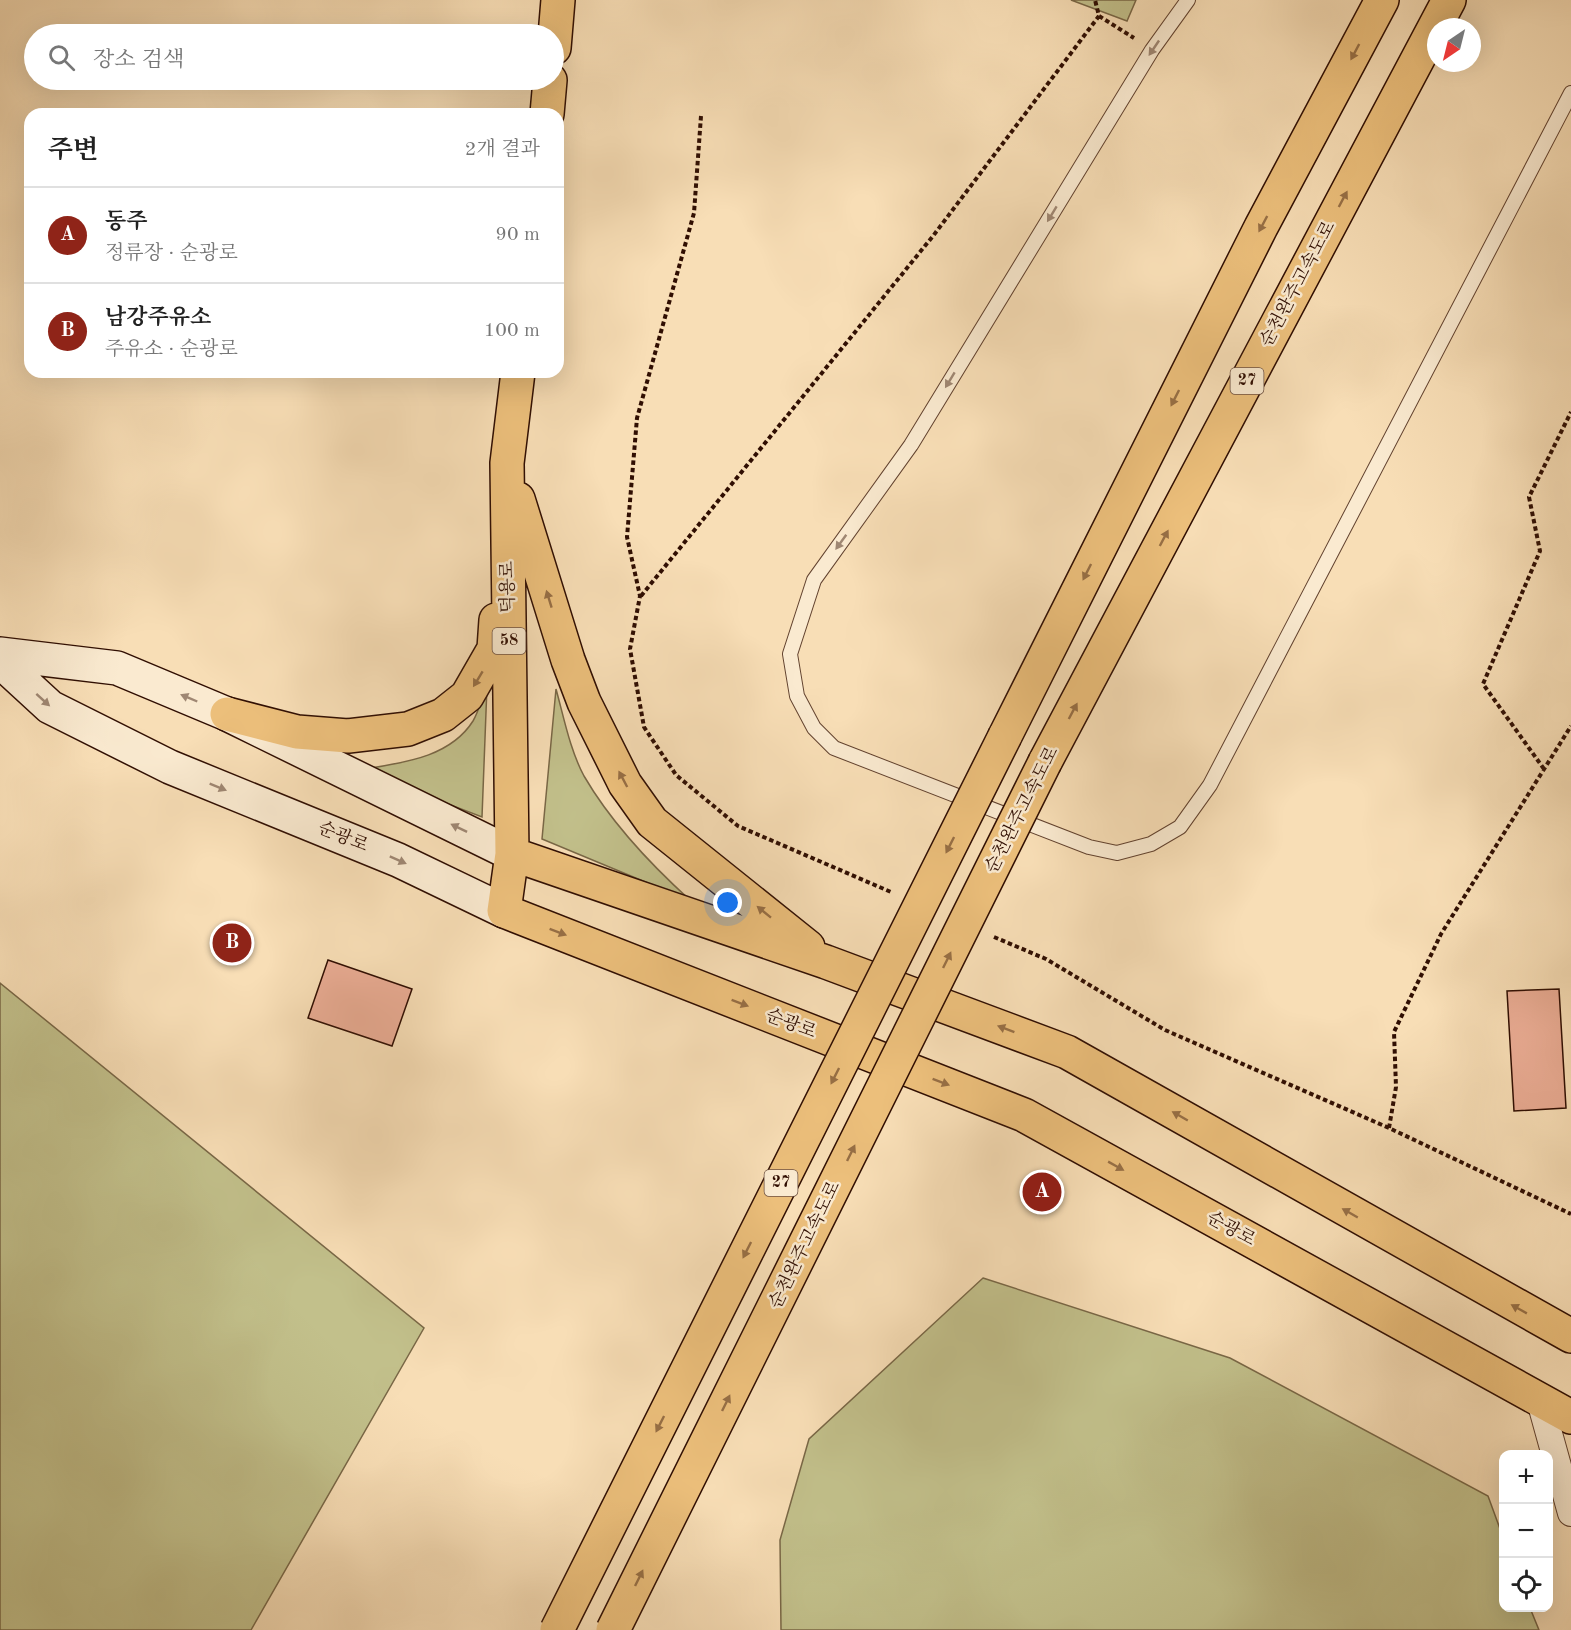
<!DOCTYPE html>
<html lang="ko">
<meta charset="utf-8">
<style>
:root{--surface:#fff;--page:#f2f2f2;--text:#222;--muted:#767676;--line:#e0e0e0;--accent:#8f2418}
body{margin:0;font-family:"Old Standard TT","Noto Serif KR",serif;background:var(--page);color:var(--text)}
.controls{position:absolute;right:18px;bottom:18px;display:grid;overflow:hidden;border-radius:12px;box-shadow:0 6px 24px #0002}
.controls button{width:54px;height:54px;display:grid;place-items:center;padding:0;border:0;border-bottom:2px solid var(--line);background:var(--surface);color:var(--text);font:30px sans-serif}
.compass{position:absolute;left:1427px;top:18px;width:54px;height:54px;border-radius:50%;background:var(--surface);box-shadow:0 6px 24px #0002;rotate:215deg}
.you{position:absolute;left:728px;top:903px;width:21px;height:21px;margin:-15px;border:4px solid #fff;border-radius:50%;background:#1a73e8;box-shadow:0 0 0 9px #1a73e833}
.badge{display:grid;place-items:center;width:39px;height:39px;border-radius:50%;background:var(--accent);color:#fff;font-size:20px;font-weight:700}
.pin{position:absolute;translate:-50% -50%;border:3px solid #fff;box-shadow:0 2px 6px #0006}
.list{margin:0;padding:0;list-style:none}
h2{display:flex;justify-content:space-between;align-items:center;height:78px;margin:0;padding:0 24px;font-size:26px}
h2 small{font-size:20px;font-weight:400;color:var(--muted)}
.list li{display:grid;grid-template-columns:39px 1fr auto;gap:18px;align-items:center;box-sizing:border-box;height:96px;padding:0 24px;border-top:2px solid var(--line)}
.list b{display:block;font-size:22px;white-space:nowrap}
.list p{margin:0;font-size:20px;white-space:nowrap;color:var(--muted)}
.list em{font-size:20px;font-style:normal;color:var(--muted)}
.icon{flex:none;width:33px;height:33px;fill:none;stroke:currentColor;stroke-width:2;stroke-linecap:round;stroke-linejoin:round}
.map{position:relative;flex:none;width:1571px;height:1630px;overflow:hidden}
.search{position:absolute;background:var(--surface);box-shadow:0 6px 24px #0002;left:24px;top:24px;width:540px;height:66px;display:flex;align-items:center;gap:15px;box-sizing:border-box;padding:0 21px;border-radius:33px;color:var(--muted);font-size:22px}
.panel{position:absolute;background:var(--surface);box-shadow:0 6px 24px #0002;left:24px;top:108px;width:540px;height:270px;border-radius:18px}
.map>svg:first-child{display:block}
</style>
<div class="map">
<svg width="1571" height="1630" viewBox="0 0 1571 1630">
<rect width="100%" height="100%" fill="#f8deb6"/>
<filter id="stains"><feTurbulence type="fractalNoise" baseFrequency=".00333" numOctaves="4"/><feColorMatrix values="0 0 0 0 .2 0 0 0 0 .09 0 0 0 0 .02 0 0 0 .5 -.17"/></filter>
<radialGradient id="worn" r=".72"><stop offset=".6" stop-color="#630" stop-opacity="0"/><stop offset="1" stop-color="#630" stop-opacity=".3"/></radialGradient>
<path fill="#c2c08b" stroke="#796746" stroke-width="1.5" d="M1071 0H1136L1127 21Z
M487 686 482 817 359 770C399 763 449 759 473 721 479 711 482 697 487 686Z
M556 689C564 718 570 750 584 776 612 824 650 864 691 901L542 839Z
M0 983 424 1328 251 1630H0Z
M983 1278 1230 1358 1488 1496 1503 1537 1504 1608H1530L1539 1630H781L780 1540 809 1439Z"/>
<path fill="#eaac94" stroke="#300e02" stroke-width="1.5" d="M328 960 412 989 392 1046 308 1018Z
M1559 989 1566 1108 1514 1111 1507 991Z"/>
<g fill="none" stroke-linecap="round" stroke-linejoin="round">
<defs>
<path id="lane" d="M1188 0 1152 50 911 445 814 580 790 654 797 696 814 728 834 748 1089 847 1117 853 1151 844 1180 827 1210 785 1571 93"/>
<path id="street" d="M1540 1401 1571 1513"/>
<path id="secondary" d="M0 654 117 668 227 714 512 854
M0 661 50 707 170 767 398 860 504 911"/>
<path id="primary" d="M554 48 558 0
M547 114 550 80
M518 372 507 463 512 854 504 911 1024 1115 1571 1417
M518 499 568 660 584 702 625 784 652 822 808 947
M227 714 297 732 348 736 408 729 443 715 467 696 494 649 496 620
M512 854 826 962 1067 1052 1571 1336"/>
<path id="highway" d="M1005 736 1261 227 1382 0
M1045 762 1449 0"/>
</defs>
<use href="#lane" stroke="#62422f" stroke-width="16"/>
<use href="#street" stroke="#62422f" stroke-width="28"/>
<use href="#secondary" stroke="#300e02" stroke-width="36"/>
<use href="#primary" stroke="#300e02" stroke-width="36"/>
<use href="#highway" stroke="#300e02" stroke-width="36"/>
<path stroke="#300e02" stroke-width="4" stroke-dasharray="4.5 3" stroke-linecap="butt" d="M1099 16 1134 38
M701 116 694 213 637 418 627 537 640 596 630 649 644 727 676 775 738 826 891 892
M641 596 933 236 1099 16 1095 0
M1544 769 1483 684 1540 551 1529 497 1571 412
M994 937 1046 959 1165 1030 1389 1128 1571 1214
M1389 1128 1396 1087 1394 1032 1441 934 1571 726"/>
<use href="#lane" stroke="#faead0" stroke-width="14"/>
<use href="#street" stroke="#faead0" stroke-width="26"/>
<use href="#secondary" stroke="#faead0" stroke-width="33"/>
<use href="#primary" stroke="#ecbf7b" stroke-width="33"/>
<use href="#highway" stroke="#ecbf7b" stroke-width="33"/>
<defs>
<path id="highway-bridge" d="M557 1630 1005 736
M613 1630 1045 762"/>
</defs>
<use href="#highway-bridge" stroke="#300e02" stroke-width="36" stroke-linecap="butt"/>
<use href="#highway-bridge" stroke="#ecbf7b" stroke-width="33"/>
</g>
<defs><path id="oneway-solid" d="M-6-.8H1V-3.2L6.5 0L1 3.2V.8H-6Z" transform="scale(1.5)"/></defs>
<g fill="#9f8773">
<use href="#oneway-solid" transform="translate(1154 48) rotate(124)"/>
<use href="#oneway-solid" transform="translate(1052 214) rotate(121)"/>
<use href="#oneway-solid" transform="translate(950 380) rotate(121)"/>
<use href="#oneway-solid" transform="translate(841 542) rotate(126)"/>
<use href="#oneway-solid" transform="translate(189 698) rotate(-157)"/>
<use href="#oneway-solid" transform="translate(43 700) rotate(42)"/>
<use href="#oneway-solid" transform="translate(218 787) rotate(22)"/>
<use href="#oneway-solid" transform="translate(459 828) rotate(-154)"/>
<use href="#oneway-solid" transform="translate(398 860) rotate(24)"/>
</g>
<g fill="#976f45">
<use href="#oneway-solid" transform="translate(1355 52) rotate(118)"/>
<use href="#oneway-solid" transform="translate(1343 199) rotate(-62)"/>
<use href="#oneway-solid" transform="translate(1263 224) rotate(118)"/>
<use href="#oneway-solid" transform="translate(1175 398) rotate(117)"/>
<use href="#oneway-solid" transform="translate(1164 538) rotate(-62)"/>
<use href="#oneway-solid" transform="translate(1087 572) rotate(117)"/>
<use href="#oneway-solid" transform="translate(549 599) rotate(-107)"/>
<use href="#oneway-solid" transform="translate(478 679) rotate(121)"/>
<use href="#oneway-solid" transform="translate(1073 711) rotate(-62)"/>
<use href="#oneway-solid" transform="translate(623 779) rotate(-118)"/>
<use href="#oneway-solid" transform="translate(950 845) rotate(117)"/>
<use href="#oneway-solid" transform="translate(764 912) rotate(-141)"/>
<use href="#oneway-solid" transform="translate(558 932) rotate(21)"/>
<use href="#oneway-solid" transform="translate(947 960) rotate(-64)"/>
<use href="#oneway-solid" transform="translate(740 1003) rotate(21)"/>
<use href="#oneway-solid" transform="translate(1006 1029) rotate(-159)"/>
<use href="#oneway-solid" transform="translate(835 1076) rotate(117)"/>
<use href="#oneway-solid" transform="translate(941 1082) rotate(21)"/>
<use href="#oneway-solid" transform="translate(1180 1116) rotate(-150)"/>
<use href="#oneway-solid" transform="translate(851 1153) rotate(-64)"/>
<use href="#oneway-solid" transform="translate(1116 1166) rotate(29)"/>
<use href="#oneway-solid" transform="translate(1350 1213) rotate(-150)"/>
<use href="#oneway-solid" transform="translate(747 1250) rotate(117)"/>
<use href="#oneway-solid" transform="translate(1519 1309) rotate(-151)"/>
<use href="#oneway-solid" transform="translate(726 1403) rotate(-64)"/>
<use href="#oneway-solid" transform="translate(660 1424) rotate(117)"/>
<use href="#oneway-solid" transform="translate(639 1578) rotate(-64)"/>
</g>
<g text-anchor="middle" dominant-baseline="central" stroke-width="5" stroke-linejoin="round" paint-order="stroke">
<g fill="#faead0" stroke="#6d5040" stroke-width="1.5">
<rect x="1230.5" y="368" width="33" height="26" rx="4.5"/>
<rect x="492.5" y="628" width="33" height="26" rx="4.5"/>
<rect x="764.5" y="1170" width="33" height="26" rx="4.5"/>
</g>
<g font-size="16" font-weight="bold" fill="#300e02">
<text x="1247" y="381">27</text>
<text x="509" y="641">58</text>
<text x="781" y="1183">27</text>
</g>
<g font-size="18" fill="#300e02" stroke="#faead0">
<text transform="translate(1298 284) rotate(-62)">순천완주고속도로</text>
<text transform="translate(508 587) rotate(-91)">덕용로</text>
<text transform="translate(1022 810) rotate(-63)">순천완주고속도로</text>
<text transform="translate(343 837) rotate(22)">순광로</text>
<text transform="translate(791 1024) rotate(21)">순광로</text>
<text transform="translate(1231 1229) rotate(29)">순광로</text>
<text transform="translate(805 1245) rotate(-64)">순천완주고속도로</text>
</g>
</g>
<rect width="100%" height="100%" filter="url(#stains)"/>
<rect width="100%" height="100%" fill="url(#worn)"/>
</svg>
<div class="controls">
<button>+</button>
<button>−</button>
<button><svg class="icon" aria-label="locate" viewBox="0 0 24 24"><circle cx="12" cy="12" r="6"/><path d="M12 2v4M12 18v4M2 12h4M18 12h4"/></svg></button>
</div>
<svg class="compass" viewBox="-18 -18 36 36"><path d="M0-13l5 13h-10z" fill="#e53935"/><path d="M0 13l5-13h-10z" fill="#767676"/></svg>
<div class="you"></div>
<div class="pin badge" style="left:1042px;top:1192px">A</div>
<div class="pin badge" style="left:232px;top:943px">B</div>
<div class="search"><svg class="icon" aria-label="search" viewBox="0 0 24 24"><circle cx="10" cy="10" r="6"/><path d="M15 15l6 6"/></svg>장소 검색</div>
<section class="panel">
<h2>주변<small>2개 결과</small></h2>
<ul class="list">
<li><span class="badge">A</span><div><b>동주</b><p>정류장 · 순광로</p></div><em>90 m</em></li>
<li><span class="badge">B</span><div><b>남강주유소</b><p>주유소 · 순광로</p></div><em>100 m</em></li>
</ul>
</section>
</div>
